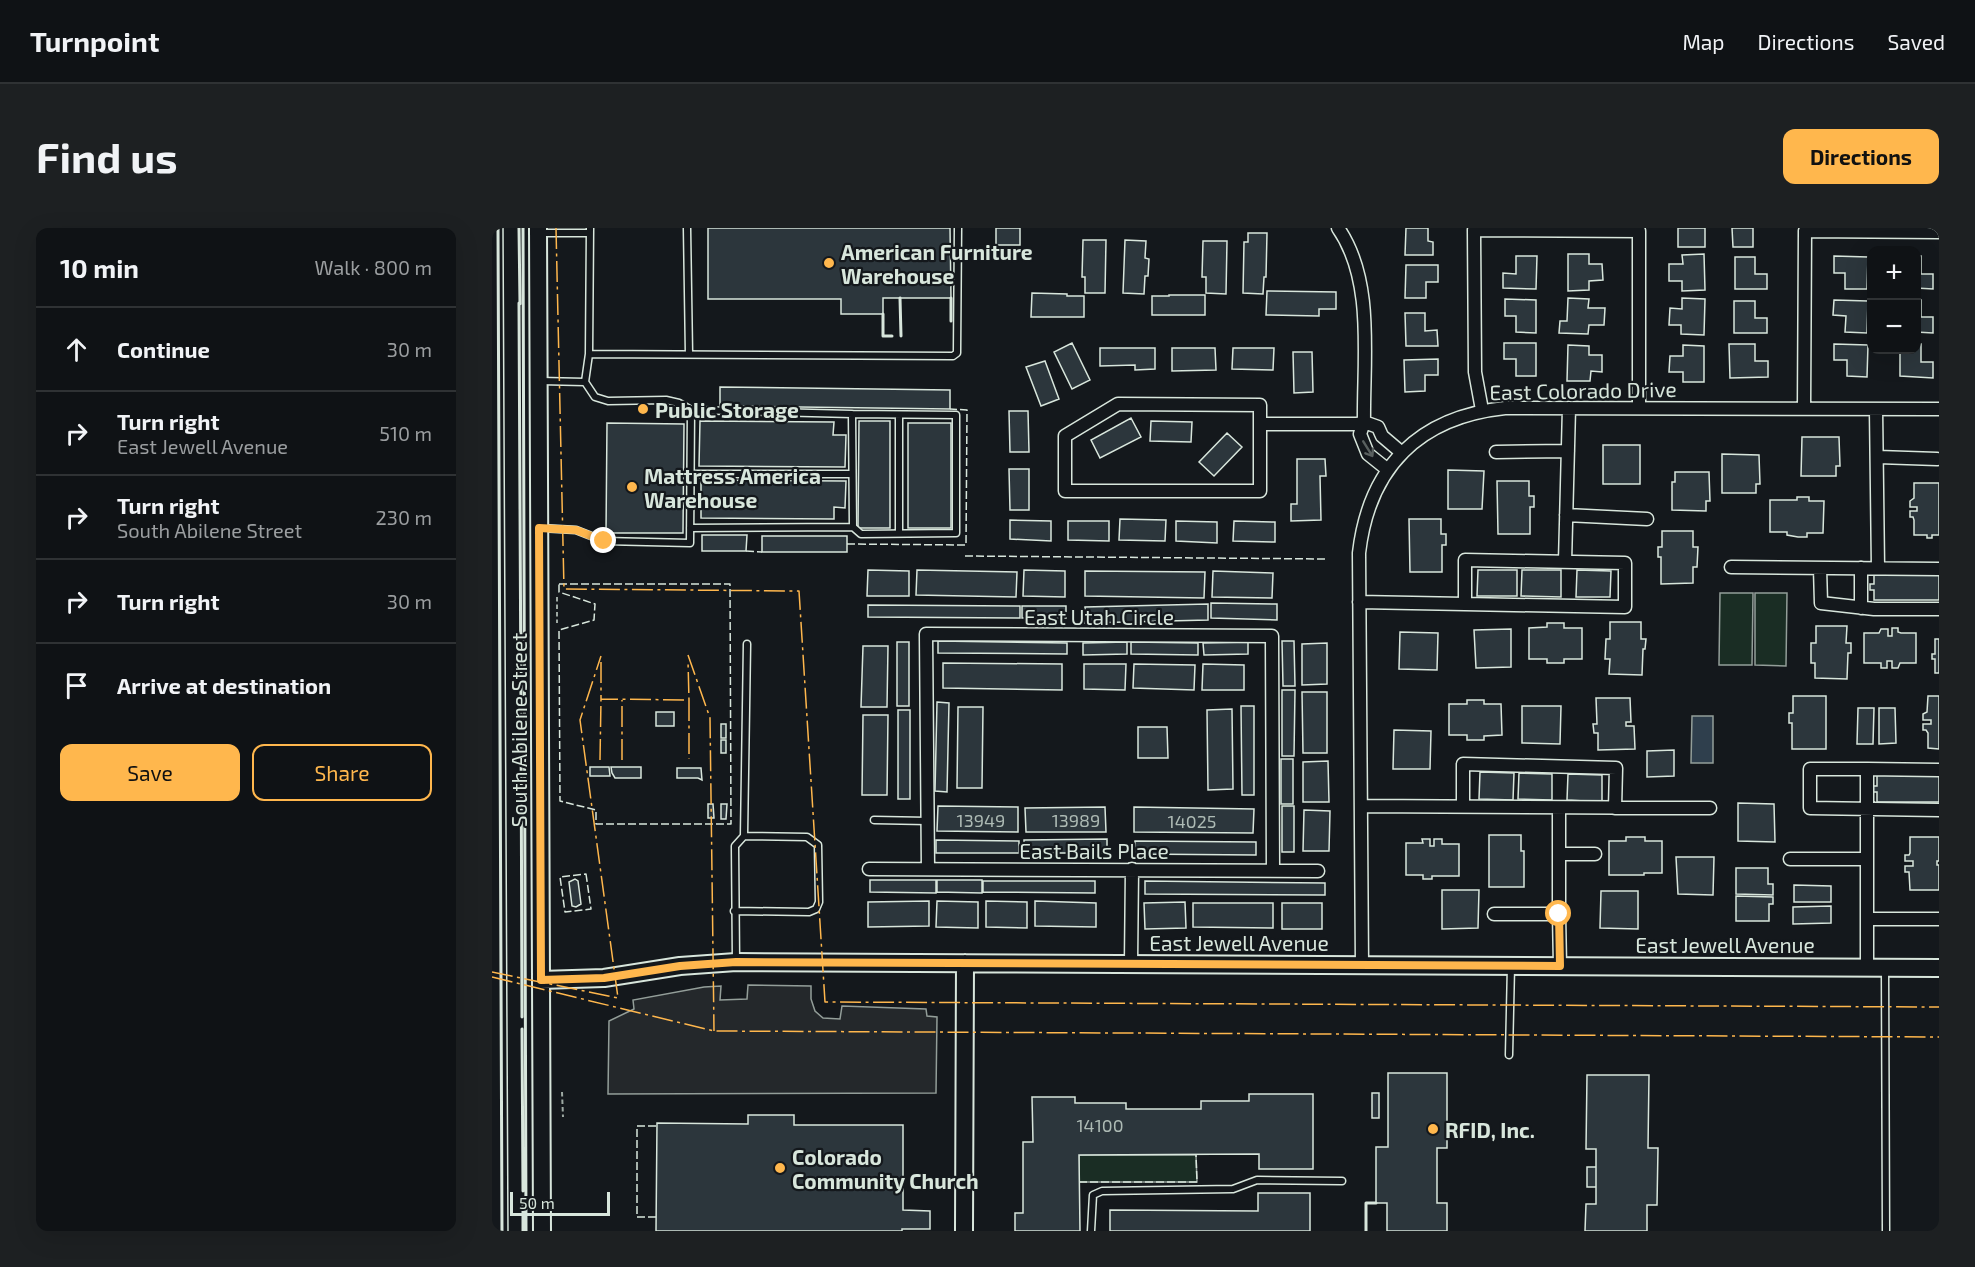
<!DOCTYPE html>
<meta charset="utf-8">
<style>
:root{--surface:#0f1215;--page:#1d2022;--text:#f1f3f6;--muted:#9b9ea0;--line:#2f3234;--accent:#ffb74d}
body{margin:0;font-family:"Exo 2",sans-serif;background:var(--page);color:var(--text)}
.controls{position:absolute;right:18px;top:18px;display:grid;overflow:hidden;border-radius:12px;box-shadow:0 6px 24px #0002}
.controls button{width:54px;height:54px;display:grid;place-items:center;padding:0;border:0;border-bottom:2px solid var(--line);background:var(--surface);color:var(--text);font:30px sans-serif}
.scale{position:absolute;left:18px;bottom:15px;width:100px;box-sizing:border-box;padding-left:6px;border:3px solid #d8e6dc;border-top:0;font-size:16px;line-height:21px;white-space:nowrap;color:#d8e6dc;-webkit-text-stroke:4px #14181c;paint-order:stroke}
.stop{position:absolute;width:18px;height:18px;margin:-14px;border:4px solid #ffb74d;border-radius:50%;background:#fff}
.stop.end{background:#ffb74d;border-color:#fff;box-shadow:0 2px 6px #0008}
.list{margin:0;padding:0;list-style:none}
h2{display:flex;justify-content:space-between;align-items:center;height:78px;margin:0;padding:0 24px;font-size:26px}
h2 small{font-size:20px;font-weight:400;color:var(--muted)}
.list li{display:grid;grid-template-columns:39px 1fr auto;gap:18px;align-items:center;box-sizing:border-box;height:84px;padding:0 24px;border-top:2px solid var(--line)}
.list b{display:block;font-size:22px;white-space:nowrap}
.list p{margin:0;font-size:20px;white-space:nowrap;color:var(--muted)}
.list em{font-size:20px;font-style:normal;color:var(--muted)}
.actions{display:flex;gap:12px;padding:18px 24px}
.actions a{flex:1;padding:14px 0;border:2px solid var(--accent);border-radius:12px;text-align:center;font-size:21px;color:var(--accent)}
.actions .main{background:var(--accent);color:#111}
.icon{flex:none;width:33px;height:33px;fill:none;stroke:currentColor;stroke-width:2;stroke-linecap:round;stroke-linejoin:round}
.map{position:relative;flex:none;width:1447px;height:1003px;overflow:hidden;border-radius:12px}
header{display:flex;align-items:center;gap:36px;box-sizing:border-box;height:84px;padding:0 30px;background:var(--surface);border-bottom:2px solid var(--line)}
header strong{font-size:28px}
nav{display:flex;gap:33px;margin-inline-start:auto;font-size:21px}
.intro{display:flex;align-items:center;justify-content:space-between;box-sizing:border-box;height:144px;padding:0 36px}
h1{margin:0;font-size:42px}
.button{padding:15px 27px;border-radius:12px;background:var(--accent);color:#111;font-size:21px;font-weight:700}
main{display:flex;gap:36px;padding:0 36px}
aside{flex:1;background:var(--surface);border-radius:12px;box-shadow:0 6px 24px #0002}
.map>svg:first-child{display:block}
</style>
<header>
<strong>Turnpoint</strong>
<nav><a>Map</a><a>Directions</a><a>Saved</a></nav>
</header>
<div class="intro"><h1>Find us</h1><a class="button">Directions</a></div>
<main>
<aside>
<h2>10 min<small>Walk · 800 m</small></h2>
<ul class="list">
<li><svg class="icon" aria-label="ahead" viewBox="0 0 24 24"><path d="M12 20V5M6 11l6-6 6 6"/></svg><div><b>Continue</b></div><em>30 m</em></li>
<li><svg class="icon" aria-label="right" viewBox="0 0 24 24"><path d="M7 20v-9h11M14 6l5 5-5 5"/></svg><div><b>Turn right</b><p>East Jewell Avenue</p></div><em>510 m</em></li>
<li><svg class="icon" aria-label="right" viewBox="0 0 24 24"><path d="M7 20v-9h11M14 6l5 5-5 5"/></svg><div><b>Turn right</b><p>South Abilene Street</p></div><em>230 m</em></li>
<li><svg class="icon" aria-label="right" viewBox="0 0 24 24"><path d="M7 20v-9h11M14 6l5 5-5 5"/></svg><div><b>Turn right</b></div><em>30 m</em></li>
<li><svg class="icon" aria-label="arrive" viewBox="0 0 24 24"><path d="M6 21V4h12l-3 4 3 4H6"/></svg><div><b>Arrive at destination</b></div></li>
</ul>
<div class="actions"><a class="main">Save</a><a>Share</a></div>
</aside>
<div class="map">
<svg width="1447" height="1003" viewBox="0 0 1447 1003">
<rect width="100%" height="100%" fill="#14181c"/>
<path fill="#1a2d24" stroke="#939e99" stroke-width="1.5" d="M1228 365H1261L1260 437H1227Z
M1263 365H1295L1294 438 1263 437Z
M587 927H704L705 954H587Z"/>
<path fill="#24282b" stroke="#939e99" stroke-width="1.5" d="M256 757 319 758V771L323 783 331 790 348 791 350 778 434 781 435 788 445 789 444 865 116 866 117 793 142 781 141 772 212 759 229 758 228 772 255 771Z"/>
<path fill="#2f3f4d" stroke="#939e99" stroke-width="1.5" d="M1200 488H1221V535H1199Z"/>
<path fill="#2c363c" stroke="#d8e6dc" stroke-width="1.5" d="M216 0H458L459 70H391V86H349V71H216Z
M504 0H528V17H504Z
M914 0H936V13L941 14V27H913Z
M1186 0H1213V19H1186Z
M1240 0H1261V19H1241Z
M756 5H775L774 49H772L771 66 751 65 752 14H756Z
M591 12H614L613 65H593V49H590Z
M633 12 654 13 653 30 657 31 656 48H653L652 66 631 65Z
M711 13H735L734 66 714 65V49H710Z
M1076 26H1097V36H1110L1111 52 1097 53V62L1076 63Z
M1212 26 1213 62 1190 63V53H1177V36H1191L1190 27Z
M1024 28H1045L1044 61 1011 60V45L1024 46Z
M1342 28 1376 29 1375 61H1353V45H1342Z
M1424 28H1429V46H1441V61L1424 60Z
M1243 29H1263V46H1275V61H1243Z
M914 37H946V54H934V70H913Z
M775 63 844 64V81H827V88L774 87Z
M540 65 575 66V68H592V89H539Z
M677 67H713V87H660V68H677Z
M1076 70 1097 71 1096 80H1113L1112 97H1097L1096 106 1067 105 1068 93H1075Z
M1190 70 1213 71 1212 107 1189 106V97H1177L1178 80 1190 81Z
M1013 71 1044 72V105L1024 104V88H1013Z
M1342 72 1376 73 1375 105 1353 104 1354 88 1341 87Z
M1424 72H1429V89H1441V105L1424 104Z
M1242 73H1263V90H1275V105H1242Z
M913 85H933V103L945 102 946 118H914Z
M580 115 598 152 580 161 562 124Z
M1012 115H1044V148H1024V131H1012Z
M1237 116H1263V133H1276V149L1238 150Z
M1342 116 1376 117 1375 149 1355 148V132H1342Z
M1424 116H1429V134H1441V150L1408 148V122H1424Z
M1076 117 1097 118V127H1110V144L1099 143 1098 153H1075Z
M1191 117 1212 118V154H1191V144H1177L1178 128H1191Z
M608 120H663V141L643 142V137L608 138Z
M680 120H723L724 142 680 143Z
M741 120H782L781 142 740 141Z
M801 124H820L821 164 802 165Z
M946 131V147H933V163L913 164 912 132Z
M553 133 567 171 549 178 534 139Z
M228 159 458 162V181L228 178Z
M517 183H536L537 224H518Z
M639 190 649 209 608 230 599 212Z
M208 193 342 194 341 207H354L353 239 207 238Z
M367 193H398V300H366Z
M659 193 700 194 699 214 658 213Z
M115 195 192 196 191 305H114Z
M416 195H459V300H416Z
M735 205 750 219 722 248 707 234Z
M1310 209H1347L1348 238H1344V248H1309Z
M1111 217H1148V256H1111Z
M1230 226 1267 227 1268 256H1264V265H1230Z
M805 231H833L834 248H828L829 292 799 293V276H805Z
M517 241H537V282H518Z
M956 242 992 243 990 281H956Z
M1183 244H1217L1218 273H1214V283L1180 282V254H1183Z
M209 252 354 253 353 280 342 279V291L209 290Z
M1005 253H1037V268H1042V279H1038V306H1006Z
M1422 255H1447V307H1440V310H1435V307H1422V292L1421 289H1418V283H1425V279H1418V273L1422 270Z
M1305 269H1317V273H1332L1331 305H1315V309H1306L1295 307V304H1278V272H1305Z
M628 291 674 292 673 313 627 312Z
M917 291H949V306H954V317H950V344H918Z
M518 292 559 293V313L518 311Z
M576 293H617V313L576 312Z
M684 293 725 294V315L684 313Z
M742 293 783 294V314L741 313Z
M1170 303H1201V319H1206L1205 339H1201V355L1169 356V329H1166V319H1170Z
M210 307H255L254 323H210Z
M270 308H355V324H270Z
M376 342 417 343V368H375Z
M425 342 525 344 524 369 424 367Z
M532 342 573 343V369L531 368Z
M986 342H1025V368H985Z
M1030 342H1069V369L1029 368Z
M1085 342 1119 343 1118 369H1084Z
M593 343 713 344 712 370 593 368Z
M721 343 781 345 780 370 720 369Z
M1382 346 1447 347V372H1382V362H1378V356H1382Z
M719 375 785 376V392L719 390Z
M716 376V392L593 395V379Z
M376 377 528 378V390L376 389Z
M530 378H574V390H530Z
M1118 394H1149V411H1154L1153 421H1151L1150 447 1117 446 1118 431H1113L1114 411H1118Z
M1055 395H1072V400H1090V431H1072V435H1055V431H1037V400L1055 399Z
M1324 398H1355L1354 415H1359V425H1356L1355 451 1323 450V435H1319V415H1324Z
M1400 400H1406V404L1409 405H1424V435H1408L1406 440H1400V433H1395V440H1389V435H1372V405H1387L1389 401H1396V408H1400Z
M1019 401V439L984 440 982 402Z
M908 404 946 405 945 442 907 441Z
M1443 411H1447V445H1443V431H1440V426H1443Z
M446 413 575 415V426L446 425Z
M790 413H802L803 458H791Z
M405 414H417V478H405Z
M635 414V426L591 427V415Z
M639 414 706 415V427L639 426Z
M756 414V426L712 427 711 415Z
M835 415V456L810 457V416Z
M371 418H396L395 479H369Z
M451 435 570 436V462L451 460Z
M592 436H634L633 462 592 461Z
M642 436 703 437 702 462 641 460Z
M711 436 752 437V462H710Z
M790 462H803L802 528H790Z
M810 464H835V525H811Z
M1301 468H1334V521H1300V495H1297V485H1301Z
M1436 468H1447V521L1436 520V505L1434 502H1431V496H1439V492H1431V486L1435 484Z
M1104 470H1138L1139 494H1134V498H1142L1143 521 1106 522V505H1102L1101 496H1105Z
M975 472H992V476H1009L1010 507 992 508V512H975V507H957V476H975Z
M445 474 457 475 455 564 443 563Z
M749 478H762V567H750Z
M1030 478H1069L1068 516 1030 515Z
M466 479H491L490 560H465Z
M1366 480H1382L1381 516H1365Z
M1387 480H1403L1404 515 1387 516Z
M740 481 741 561 716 562 715 482Z
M406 482H418V571H406Z
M164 484H182V498H164Z
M371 487H396L395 567H370Z
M229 496H234V510H229Z
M646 499H675L676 530H646Z
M902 502 939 503 938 541H901Z
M229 512H234V525H229Z
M1182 522V548L1155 549V523Z
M789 531H801V576H789Z
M836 533 837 574H811V534Z
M98 539H117L118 548H98Z
M119 539H149V550H123L120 545Z
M185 540H209L210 552 206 550H185Z
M988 544 1022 545 1021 572 987 571Z
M1027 545 1060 546V572L1026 571Z
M1076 546 1110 547V574L1075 572Z
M1385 547H1447V574H1385V564H1381V558H1385Z
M1246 575 1282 576 1283 614 1246 613Z
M216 576H221L222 590H216Z
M229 576H235L234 591H229Z
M446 578 526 579V604L445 603Z
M790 578H802V624H790Z
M613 579 614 604H534L533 580Z
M642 579 762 581 761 605 642 604Z
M812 582 838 583 837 623H811Z
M997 607H1029V623H1032V659H997Z
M1134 609H1153V613H1170V645H1152V647H1117V613H1134Z
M1418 609H1447V633H1445V637H1447V662H1418L1417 644H1413V638H1421V633H1413V627H1417L1418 625Z
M615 611V625H532V612Z
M930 611H938V618H942V611H950V616H967V648H940V651H931V647H914V615H931Z
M444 612 527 613V625H444Z
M643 613 764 614V627L642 626Z
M1184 629H1222L1221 667 1186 666Z
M1244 640H1276V656H1281V667L1244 666Z
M83 651 86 653 89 676 84 679 80 678 77 654Z
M378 652H444V665L378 664Z
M445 652H490V665L445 664Z
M491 653H603V665L491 664Z
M653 653 833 655V667L653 666Z
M1302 657 1339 658V674H1302Z
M950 662H987L986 700 950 701Z
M1109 663H1146V701L1108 700Z
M1244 668 1281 669V676H1277V693H1244Z
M437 673V698L376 699V674Z
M445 673 486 674V700L444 699Z
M494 673 535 674V700L494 699Z
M543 673 604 675V699L543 698Z
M693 674 694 700 653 701 652 675Z
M701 675H781V700L701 699Z
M790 675H830V701H790Z
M1339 678V695L1301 696V679Z
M896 845H955V920H945V975H955V1003H895V975H884V919H896Z
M1095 847H1157L1156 920H1166L1165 977H1155V1003H1093L1094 976H1104V921H1094Z
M880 865H887V890H880Z
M757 866H821V941H767V926L587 927 588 1003H523V985H531V914H541L540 869H583V875H634V881H709V873H757Z
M256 887H302V897H411V982L438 983V1001H410V1003H164L165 895 256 896Z
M1095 939H1104V959H1095Z
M766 965H818V1003H618V982L766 983Z"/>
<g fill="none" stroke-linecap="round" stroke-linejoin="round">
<defs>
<path id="lane" d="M195 0 197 126
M48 5H98
M97 126 461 128 465 125 466 0
M93 154 97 126 98 0
M360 186 464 187V305L369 306 361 299
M199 246H360
M48 300 84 302 112 313 198 315 199 182 187 175 174 172 116 173 103 169 93 154 48 153
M198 300 361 299 360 186 199 182
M407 305V187
M382 592 436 593
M242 683 317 684 324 681 327 674 326 617 315 609 252 608
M244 733 243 618 252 608 255 416
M1393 740 1394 1003
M1017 827 1019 738
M599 1003 601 967 610 963 741 961 765 952 850 953"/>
<path id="street" d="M846 0C883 53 871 132 872 194L868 206 876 226 896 242
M626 176 768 177V263H573V208Z
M1312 181 1313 3 1447 4
M1384 181 1386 340
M990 182 983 144 982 2 1147 3V180
M768 196H865L872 194 886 199 890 208 910 225
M1004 224 1076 223
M1386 229 1445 231
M1074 287 1155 291
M1073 334 1077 180
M1239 339 1447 341
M1328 340 1329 375 1382 381H1447
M867 374 973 376V332L1133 335V379L973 376
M1369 380V340
M1375 541H1318V580L1447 582
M869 578 1218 580
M971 579V536L1124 540 1123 580
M1067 626H1103
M1298 631H1375
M377 641 826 643
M436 641 434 406 780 408 781 642
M1002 686H1067V580
M1067 686 1068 738
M1375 691H1447
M639 735 640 641
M870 737 867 325C877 239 927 189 1013 180L1447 181
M1375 739V541L1447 542"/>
<path id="secondary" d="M46 0 50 1003
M49 752 112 750 188 738 244 734 1447 740
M472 1003 473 735"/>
</defs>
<use href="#lane" stroke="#d8e6dc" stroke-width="9"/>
<use href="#street" stroke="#d8e6dc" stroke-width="15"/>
<use href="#secondary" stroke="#d8e6dc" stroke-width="20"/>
<path stroke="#9da8a2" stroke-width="2" stroke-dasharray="4.5 3" stroke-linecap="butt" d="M65 369V395
M70 864 71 889"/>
<use href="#lane" stroke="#14181c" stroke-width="6"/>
<use href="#street" stroke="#14181c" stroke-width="12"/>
<use href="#secondary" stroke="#14181c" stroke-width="16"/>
<path stroke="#d8e6dc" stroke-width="1.5" d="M11 0 16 1003"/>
<path stroke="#d8e6dc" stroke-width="1.5" stroke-dasharray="8 3" stroke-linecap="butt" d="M355 316 474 317 475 182 458 181
M254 323 270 324
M473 328 835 331
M67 356H238L239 596H104V582L68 573 67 402 102 392 103 376 67 364Z
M94 646 99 681 73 684 68 649Z
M587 954H705L704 927
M164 989H145V898H165"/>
<path stroke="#d8e6dc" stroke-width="3" d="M6 0 10 1003
M27 0 28 76
M31 0 34 1003
M408 70 409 108
M459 70V93
M27 75 29 477
M391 86V108H400
M29 486 30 789
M30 801 31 963
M31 975V1003
M874 1003V975H884"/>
<path stroke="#ffb74d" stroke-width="1.5" stroke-dasharray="21 4.5 3 4.5" stroke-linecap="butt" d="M64 0 72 361 307 363 333 774 1447 779
M196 427 218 490 222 803
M109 434V471L197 472 196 433
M197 472V531
M108 532 109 471
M130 532V472
M0 744 126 770 88 492 109 428
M0 749 222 803 1447 809"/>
</g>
<defs><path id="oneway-shaft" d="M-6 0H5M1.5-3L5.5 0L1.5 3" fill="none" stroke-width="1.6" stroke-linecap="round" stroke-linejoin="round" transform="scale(1.5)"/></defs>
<use stroke="#59605f" href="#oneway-shaft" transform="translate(876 221) rotate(58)"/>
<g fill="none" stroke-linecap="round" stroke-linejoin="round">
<path stroke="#ffb74d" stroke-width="8" d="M112 313 84 302 47 300 49 752 112 750 188 738 244 734 1068 738 1067 686"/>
</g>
<g fill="#ffb74d" stroke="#14181c" stroke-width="2">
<circle cx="337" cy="35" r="6"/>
<circle cx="151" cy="181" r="6"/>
<circle cx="140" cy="259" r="6"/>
<circle cx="941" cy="901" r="6"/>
<circle cx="288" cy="940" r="6"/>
</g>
<g text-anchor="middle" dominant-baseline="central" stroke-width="4.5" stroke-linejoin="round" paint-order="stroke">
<g font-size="18" fill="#adbab4">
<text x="489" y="592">13949</text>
<text x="584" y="592">13989</text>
<text x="700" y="593">14025</text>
<text x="608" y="897">14100</text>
</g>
<g font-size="21" font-weight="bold" fill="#d8e6dc" stroke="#14181c" text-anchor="start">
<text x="349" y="23">American Furniture<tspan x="349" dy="24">Warehouse</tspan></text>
<text x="163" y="181">Public Storage</text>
<text x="152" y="247">Mattress America<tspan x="152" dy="24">Warehouse</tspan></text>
<text x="953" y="901">RFID, Inc.</text>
<text x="300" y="928">Colorado<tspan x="300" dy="24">Community Church</tspan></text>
</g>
<g font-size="21" fill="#d8e6dc" stroke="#14181c">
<text transform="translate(1091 162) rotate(-1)">East Colorado Drive</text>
<text x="607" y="388">East Utah Circle</text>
<text transform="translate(26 502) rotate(-90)">South Abilene Street</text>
<text x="602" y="622">East Bails Place</text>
<text x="747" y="714">East Jewell Avenue</text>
<text x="1233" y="716">East Jewell Avenue</text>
</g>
</g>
</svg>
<div class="controls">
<button>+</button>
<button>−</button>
</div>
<div class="scale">50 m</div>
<div class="stop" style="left:1067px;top:686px"></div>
<div class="stop end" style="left:112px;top:313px"></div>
</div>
</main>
